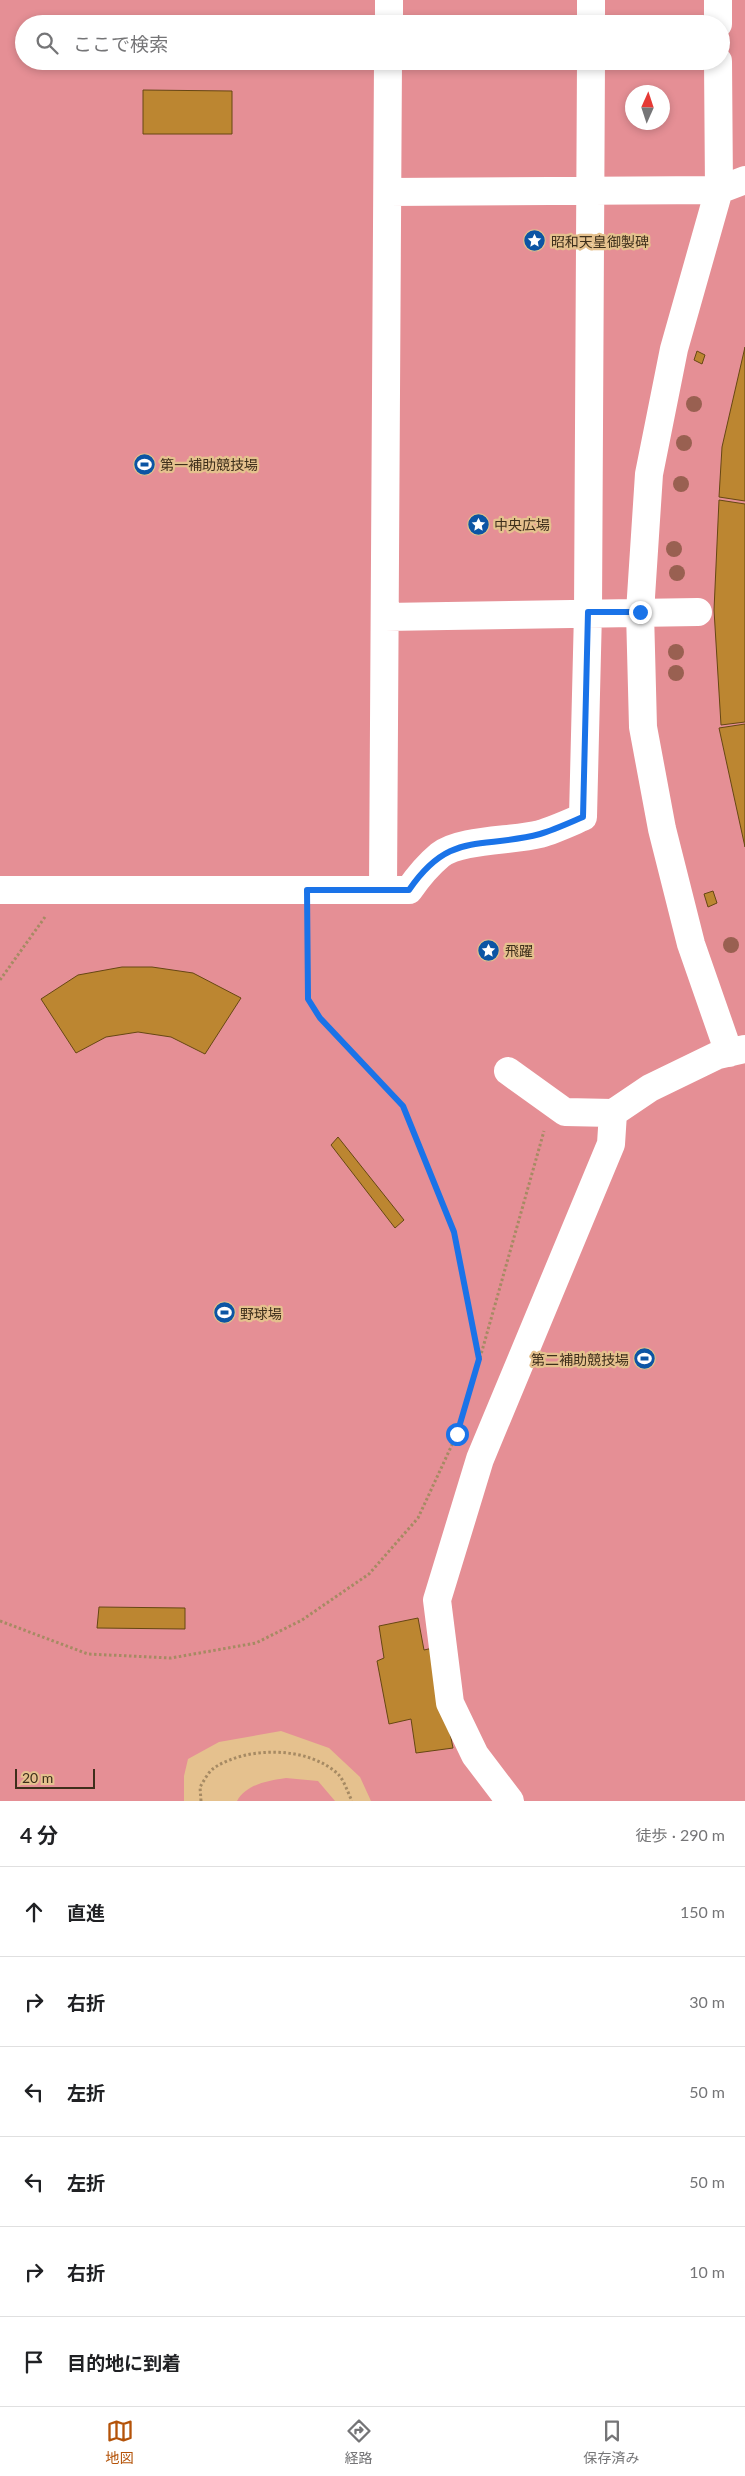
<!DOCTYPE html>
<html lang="ja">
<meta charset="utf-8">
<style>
:root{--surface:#fff;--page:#f6f6f6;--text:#202124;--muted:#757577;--line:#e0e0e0;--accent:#b45309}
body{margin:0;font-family:Lato,"Noto Sans JP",sans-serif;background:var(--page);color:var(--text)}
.compass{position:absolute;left:625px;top:85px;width:45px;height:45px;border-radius:50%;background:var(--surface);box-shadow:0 2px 8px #0003;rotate:3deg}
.scale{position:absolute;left:15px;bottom:12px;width:80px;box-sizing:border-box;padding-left:5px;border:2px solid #3e2f1b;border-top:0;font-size:14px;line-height:18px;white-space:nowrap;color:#3e2f1b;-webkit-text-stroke:4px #e5c18e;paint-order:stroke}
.stop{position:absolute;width:15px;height:15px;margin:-11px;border:4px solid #1a73e8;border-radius:50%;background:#fff}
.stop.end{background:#1a73e8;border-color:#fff;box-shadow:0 1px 5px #0008}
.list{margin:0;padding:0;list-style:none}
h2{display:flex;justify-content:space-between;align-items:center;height:65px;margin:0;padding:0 20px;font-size:21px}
h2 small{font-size:16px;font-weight:400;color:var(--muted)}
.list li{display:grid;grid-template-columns:32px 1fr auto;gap:15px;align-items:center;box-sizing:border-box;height:90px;padding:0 20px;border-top:1px solid var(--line)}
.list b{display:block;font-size:19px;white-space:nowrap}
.list em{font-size:16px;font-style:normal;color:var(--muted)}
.icon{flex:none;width:28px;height:28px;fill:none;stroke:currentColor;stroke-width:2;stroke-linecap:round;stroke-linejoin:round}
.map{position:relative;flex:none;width:745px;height:1801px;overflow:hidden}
.search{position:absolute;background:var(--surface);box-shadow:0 2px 8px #0003;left:15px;right:15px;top:15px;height:55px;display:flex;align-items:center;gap:12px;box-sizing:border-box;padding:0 18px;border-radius:28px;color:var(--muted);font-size:19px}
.sheet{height:605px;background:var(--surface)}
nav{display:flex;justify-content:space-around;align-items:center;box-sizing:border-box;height:70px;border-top:1px solid var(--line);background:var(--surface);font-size:14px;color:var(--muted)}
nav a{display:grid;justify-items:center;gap:2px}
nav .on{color:var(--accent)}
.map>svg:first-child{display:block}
</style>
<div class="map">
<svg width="745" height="1801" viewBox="0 0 745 1801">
<rect width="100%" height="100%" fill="#e5c18e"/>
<path fill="#e58f95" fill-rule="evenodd" d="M0 0H745V1801H371L360 1777 329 1748 281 1731 219 1742 188 1759 184 1776V1801H0ZM24 24H721V61H24ZM632 92H662V122H632Z
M286 1778 318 1781 335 1801H237C247 1784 267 1781 286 1778Z"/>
<path fill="#bc8631" stroke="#664713" d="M143 90 232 91V134H143Z
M745 347V501L719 497 722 447Z
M697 351 705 355 702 364 694 360Z
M719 500 745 504V722L721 725 714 610Z
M745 724V847L719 728Z
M713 891 717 903 708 907 704 894Z
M122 967H152L193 973 241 998 205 1054 171 1037 138 1032 106 1037 76 1053 41 999 78 975Z
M338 1137 404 1220 395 1228 331 1145Z
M99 1607 185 1608V1629L97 1628Z
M418 1618 424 1650 433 1648 453 1748 416 1753 411 1719 389 1724 377 1661 384 1658 379 1626Z"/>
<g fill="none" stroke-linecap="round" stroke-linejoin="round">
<path stroke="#a68a63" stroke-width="3" stroke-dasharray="2.5 2.5" stroke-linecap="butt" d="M0 980 45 917
M480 1358 544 1131
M0 1621 88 1654 171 1658 256 1643 302 1620 369 1574 418 1518 457 1434 479 1359 454 1232 403 1106 319 1018 308 999V918
M201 1801 200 1787C204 1781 208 1772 214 1768 247 1746 308 1746 338 1774 344 1780 348 1793 352 1801"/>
<path stroke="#fff" stroke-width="28" d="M718 0V24
M389 24V0
M591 24V0
M718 61 719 190 674 349 649 474 640 612 643 727 662 829 691 944 729 1053
M388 192 719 190 745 180
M385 617 698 612
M0 890H409C418 877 428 865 440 855 460 839 513 841 540 834 554 830 569 823 583 817L588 612 591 61
M383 890 388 61
M508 1071 565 1112 613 1113 650 1088 718 1055 745 1049
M510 1801 475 1755 450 1703 437 1600 480 1459 611 1144 613 1113"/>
</g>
<g fill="#996051">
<circle cx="694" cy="404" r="8"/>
<circle cx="684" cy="443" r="8"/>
<circle cx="681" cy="484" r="8"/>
<circle cx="674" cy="549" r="8"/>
<circle cx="677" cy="573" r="8"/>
<circle cx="676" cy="652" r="8"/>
<circle cx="676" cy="673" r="8"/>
<circle cx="731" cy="945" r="8"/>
</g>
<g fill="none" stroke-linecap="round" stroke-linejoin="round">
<path stroke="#1a73e8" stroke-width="6" d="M457 1434 479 1359 454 1232 403 1106 320 1018 308 999 307 890H409C450 830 480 850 540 834 554 830 569 823 583 817L588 612H640"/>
</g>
<defs>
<symbol id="sight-disc" viewBox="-11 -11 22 22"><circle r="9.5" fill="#0c55a4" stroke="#e5c18e"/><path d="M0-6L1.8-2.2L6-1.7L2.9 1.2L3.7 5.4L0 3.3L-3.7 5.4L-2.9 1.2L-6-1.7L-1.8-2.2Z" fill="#fff"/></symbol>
<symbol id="stadium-disc" viewBox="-11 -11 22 22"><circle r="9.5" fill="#0c55a4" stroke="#e5c18e"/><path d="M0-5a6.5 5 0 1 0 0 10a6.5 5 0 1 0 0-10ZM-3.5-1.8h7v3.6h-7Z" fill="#fff"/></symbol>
</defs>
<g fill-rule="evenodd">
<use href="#sight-disc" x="522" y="228" width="25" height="25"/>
<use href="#stadium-disc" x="132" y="452" width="25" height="25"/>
<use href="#sight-disc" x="466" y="512" width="25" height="25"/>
<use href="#sight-disc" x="476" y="938" width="25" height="25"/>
<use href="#stadium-disc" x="212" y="1300" width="25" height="25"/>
<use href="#stadium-disc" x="632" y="1346" width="25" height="25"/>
</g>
<g text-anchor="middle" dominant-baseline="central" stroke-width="4.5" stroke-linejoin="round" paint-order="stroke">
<g font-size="14" fill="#3e2f1b" stroke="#e5c18e" text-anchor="start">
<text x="551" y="241">昭和天皇御製碑</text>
<text x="160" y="464">第一補助競技場</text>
<text x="494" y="524">中央広場</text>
<text x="505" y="950">飛躍</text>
<text x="240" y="1313">野球場</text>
<text x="629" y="1359" text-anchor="end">第二補助競技場</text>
</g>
</g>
</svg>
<svg class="compass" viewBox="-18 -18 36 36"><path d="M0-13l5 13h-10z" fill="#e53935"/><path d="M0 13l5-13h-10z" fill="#757577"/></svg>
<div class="scale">20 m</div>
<div class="stop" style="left:457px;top:1434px"></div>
<div class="stop end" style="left:640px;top:612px"></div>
<div class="search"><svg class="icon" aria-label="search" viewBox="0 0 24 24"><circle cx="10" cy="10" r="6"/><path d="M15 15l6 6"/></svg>ここで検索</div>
</div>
<section class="sheet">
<h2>4 分<small>徒歩 · 290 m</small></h2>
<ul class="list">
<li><svg class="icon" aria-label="ahead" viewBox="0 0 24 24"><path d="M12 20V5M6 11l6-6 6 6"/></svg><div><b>直進</b></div><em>150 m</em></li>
<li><svg class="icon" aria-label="right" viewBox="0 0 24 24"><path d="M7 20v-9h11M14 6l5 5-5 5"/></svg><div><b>右折</b></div><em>30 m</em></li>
<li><svg class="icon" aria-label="left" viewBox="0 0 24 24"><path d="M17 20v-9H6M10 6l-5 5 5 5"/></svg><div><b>左折</b></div><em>50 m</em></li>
<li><svg class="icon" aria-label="left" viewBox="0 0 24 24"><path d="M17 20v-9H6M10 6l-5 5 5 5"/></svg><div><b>左折</b></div><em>50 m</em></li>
<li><svg class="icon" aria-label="right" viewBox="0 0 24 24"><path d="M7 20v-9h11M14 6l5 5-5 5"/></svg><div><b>右折</b></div><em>10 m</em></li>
<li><svg class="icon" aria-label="arrive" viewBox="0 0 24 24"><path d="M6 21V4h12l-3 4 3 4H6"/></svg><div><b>目的地に到着</b></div></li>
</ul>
</section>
<nav>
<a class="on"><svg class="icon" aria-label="map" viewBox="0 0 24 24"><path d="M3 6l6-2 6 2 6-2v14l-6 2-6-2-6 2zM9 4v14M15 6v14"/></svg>地図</a>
<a><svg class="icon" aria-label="directions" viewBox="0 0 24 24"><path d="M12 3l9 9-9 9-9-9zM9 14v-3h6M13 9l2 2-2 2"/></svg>経路</a>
<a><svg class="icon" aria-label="saved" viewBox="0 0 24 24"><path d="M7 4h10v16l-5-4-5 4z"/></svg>保存済み</a>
</nav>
